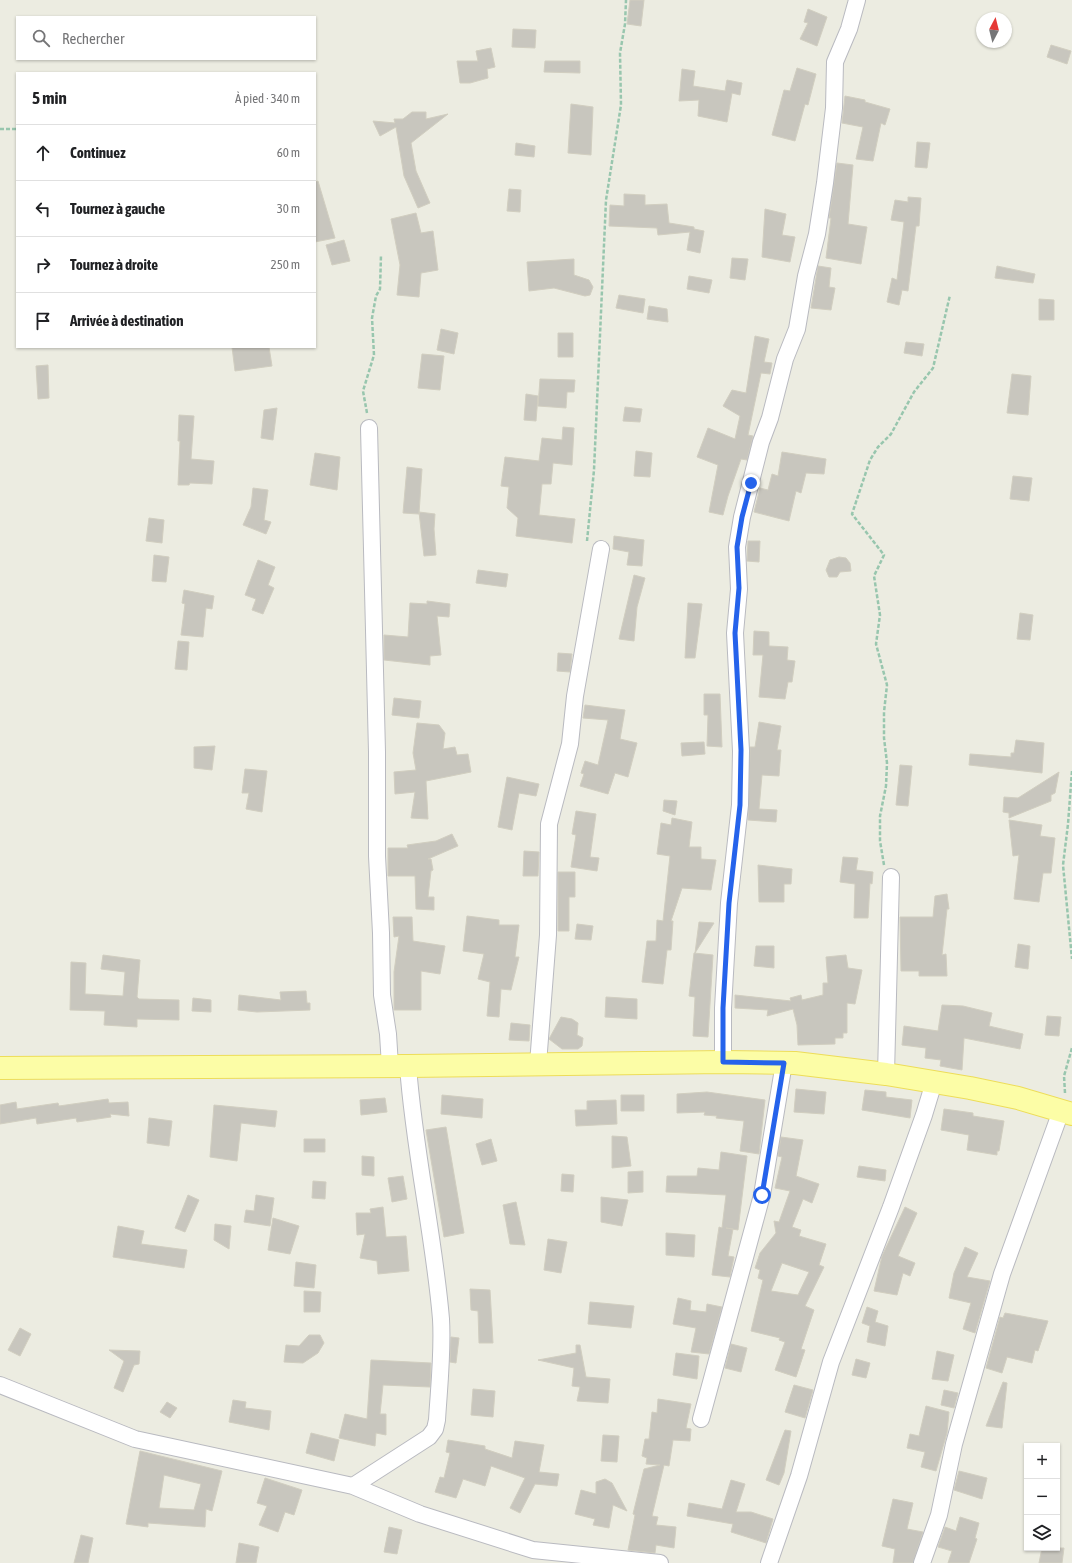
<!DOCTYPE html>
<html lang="fr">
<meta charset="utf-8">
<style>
:root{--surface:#fff;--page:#f2f2f2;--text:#202124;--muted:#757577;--line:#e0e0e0}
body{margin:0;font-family:"Asap Condensed",sans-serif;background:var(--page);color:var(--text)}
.controls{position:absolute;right:12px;bottom:12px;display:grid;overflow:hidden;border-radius:0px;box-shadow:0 1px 3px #0004}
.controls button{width:36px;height:36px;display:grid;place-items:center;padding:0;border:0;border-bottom:1px solid var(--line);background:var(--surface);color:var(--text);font:20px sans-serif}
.compass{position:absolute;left:976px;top:12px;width:36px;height:36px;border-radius:50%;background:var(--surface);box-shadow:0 1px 3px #0004;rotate:7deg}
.stop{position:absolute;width:12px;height:12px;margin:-9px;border:3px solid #2563eb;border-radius:50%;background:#fff}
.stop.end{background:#2563eb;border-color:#fff;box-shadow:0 1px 4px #0008}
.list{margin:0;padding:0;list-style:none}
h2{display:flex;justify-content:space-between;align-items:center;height:52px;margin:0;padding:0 16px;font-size:17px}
h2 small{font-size:13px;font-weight:400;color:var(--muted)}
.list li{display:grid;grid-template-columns:26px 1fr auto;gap:12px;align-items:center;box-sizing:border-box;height:56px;padding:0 16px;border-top:1px solid var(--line)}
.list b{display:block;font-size:15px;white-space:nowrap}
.list em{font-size:13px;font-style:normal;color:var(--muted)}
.icon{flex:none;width:22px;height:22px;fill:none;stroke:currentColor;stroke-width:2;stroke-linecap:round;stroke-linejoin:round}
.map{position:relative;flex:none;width:1072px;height:1563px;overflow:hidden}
.search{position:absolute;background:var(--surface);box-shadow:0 1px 3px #0004;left:16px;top:16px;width:300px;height:44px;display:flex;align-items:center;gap:10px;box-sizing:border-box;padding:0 14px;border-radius:0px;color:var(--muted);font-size:15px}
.panel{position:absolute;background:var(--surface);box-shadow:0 1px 3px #0004;left:16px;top:72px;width:300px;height:276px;border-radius:0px}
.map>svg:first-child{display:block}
</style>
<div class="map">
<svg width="1072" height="1563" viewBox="0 0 1072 1563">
<rect width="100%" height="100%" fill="#ecece1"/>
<path fill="#c8c6be" stroke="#d1cec0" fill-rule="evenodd" d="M630 0H644L641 26 627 24Z
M808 9 827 17 817 46 800 39 808 23 804 22Z
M513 29 536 30 535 48 512 47Z
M1051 45 1071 51 1067 64 1047 57Z
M491 48 495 67 487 69 488 78 470 83H460L457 61H478L476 51Z
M545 61H580V73L544 72Z
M797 68 816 74 808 105 805 104 795 141 772 135 784 90 790 91Z
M682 69 695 71 693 86 725 91 727 80 742 83 740 95 732 93 727 122 698 116 699 100 679 101Z
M845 96 865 100V102L890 109 885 125 881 123 873 161 856 159 863 127 842 123Z
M571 104 593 107 591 155 568 153Z
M412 112H426V119L448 114 411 143 416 171 430 203 418 208 404 176 396 127 380 136 373 121 395 123 394 119H403Z
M917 142 930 143 927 168 915 167Z
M516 143 535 146 534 157 515 155Z
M837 163 853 165 848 224 867 227 861 264 826 258 831 218H829Z
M318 181 335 238 315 242V182Z
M509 189 521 190 520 212 507 211Z
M624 194 645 195V205L667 204 669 223 694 227V229L704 231 700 253 687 250 690 232 658 235 657 228 609 226 610 205 624 206Z
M908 197 921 198 919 226H916L908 291 902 290 899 305 887 302 892 278 897 280 904 222 891 220 895 200 908 202Z
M765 209 786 214 782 235 795 237 790 262 762 257Z
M416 213 421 233 433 231 438 270 421 273 419 297 397 295 400 265 391 219Z
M344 240 350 261 332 265 326 245Z
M732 258 748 259 745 280 730 278Z
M574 259V275L589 280 593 287 590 295 585 296 554 288 529 291 527 262Z
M818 266 831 268 829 287 835 288 831 310 811 308Z
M997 266 1035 274 1033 283 995 278Z
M689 276 712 280 709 293 687 289Z
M619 295 645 299 643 313 616 308Z
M1039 299 1054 300V320H1039Z
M649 306 667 309 668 322 647 319Z
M441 329 458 333 454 354 437 350Z
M558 333H573V357H558Z
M755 336 769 339 764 362 772 363 770 374 761 373 748 435 753 436 747 460 741 459 728 496 723 515 709 512 718 465 697 457 708 428 735 439 740 416 723 406 732 390 746 393Z
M906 342 924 344 922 356 904 353Z
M232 347H269L272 366 235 371Z
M422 354 444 356 440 390 418 388Z
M48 365 49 398 38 399 36 366Z
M1012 374 1031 376 1028 415 1007 413Z
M540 379 575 380 574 392H567L566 408 538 406Z
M526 394 538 396 536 421 524 420Z
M625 407 642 409 640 422 623 421Z
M277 408 273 440 261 438 264 410Z
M179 415 194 416 191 459 214 461 212 484 190 483 189 485H178L180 441H178Z
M563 427 574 428 572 465 553 463 551 484H542L539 515 575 519 572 543 516 536 518 518 507 508 509 487 501 486 505 457 539 461 542 438 562 440Z
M636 451 652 453 650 477 634 476Z
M782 452 826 459 824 474 806 473 801 493 796 491 789 521 754 512 760 488 768 490 772 474 778 476Z
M315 453 340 457 337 490 310 485Z
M407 467 422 469 419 514 403 513Z
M1013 476 1032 478 1029 501 1010 499Z
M253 488 268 490 264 520 271 522 266 534 243 525 251 507Z
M419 512 435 514 434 529 436 555 424 556Z
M149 518 164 520 162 543 146 541Z
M614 536 644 540 642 566 627 565 629 552 613 549Z
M748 541H760L759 562 747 561Z
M154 555 169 557 166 582 152 581Z
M839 557 846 558 850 563 851 571 840 572 837 577H829L826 570 830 560Z
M258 560 275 567 268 585 274 588 263 614 252 610 256 599 245 595Z
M478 570 508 574 506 587 476 583Z
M634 575 645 578 637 607 634 641 619 639Z
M184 590 214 596 212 609 206 608 203 637 181 635 185 604 182 603Z
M427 601 450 604 449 617 437 616 441 655 430 656V665L384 660V635L408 637 410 603 427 604Z
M688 603 702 604 695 658H685Z
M1020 613 1033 615 1030 640 1017 639Z
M754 631 769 632V646L788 647 787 660 795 661 792 682H788L785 699 759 697 763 655H753Z
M178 641 189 642 187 670 175 669Z
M558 653 572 654 570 672 557 671Z
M704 694H720L722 747 707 746 708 715H704Z
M394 698 421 701 419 718 392 715Z
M585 705 625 710 620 739 637 743 628 777 615 773 608 794 580 786 584 774 581 773 585 761 598 765 608 720 583 718Z
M759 722 781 726 777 750H781L779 776 762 775 759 809 777 810 776 822 748 820 750 747H755Z
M417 723 439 725 445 733 443 749 455 747 457 755 468 754 471 772 426 781 428 819 411 818 415 792 395 794 394 772 416 770 413 753Z
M1016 740 1044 743 1042 773 969 765 970 754 1011 757V753H1014Z
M704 742 705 754 682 756 681 743Z
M215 746 212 770 194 768V747Z
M900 765 912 766 908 806 896 805Z
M245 769 267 771 262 812 246 809 249 793H242Z
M1059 772 1055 793 1051 795V801L1009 818V813L1003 812 1004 797 1018 798Z
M507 777 539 784 536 796 519 793 512 830 498 827Z
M664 800 677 801 675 815 663 811Z
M576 811 596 814 590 857 599 858 597 871 571 867 576 835 572 834Z
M672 818 692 822 689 847H701V859L716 860 711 890 682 888 671 921H673L671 950H667L663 984 642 982 647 941H656L657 920 663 921 670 856 657 854 661 823 671 825Z
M1009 820 1042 825 1040 836 1055 838 1051 873H1043L1039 902 1014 899 1019 855 1013 856Z
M452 834 458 846 428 859H431L433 870 431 871 428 897H434V910L416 909 415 876H388V848H408L407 845 436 841Z
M524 851 539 852 538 876H523Z
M843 857 858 858 856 870 873 872 872 884 870 883 868 918H854L855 884 840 882Z
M758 865 792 869 791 884H784V902H759Z
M558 872H575V897H569V931H558Z
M947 894 949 909H947L942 955 946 954 947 976H919V971H901L900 917H933L935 896Z
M467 916 499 920V925H519L515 957H519L511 990 501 989 499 1017 487 1016 490 982 478 979 484 954 463 951Z
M393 917H412L413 941 445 946 440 974 421 971V1010H394V972L399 936 394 937Z
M699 922 714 923 695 953Z
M577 924 593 926 591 940 575 939Z
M1018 944 1030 946 1028 969 1015 967Z
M756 946H774V968L754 966Z
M694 953 713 955 708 1037 693 1036 695 997 689 996Z
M103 955 140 960 137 997 139 999 179 1000V1020L137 1019V1027L104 1025 105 1011 70 1010 71 962 86 963 85 994 123 996 125 972 101 969Z
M846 955 848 968 862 970 855 1004 847 1003V1033H843V1038H835V1044L798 1045 797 1025 793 1009 767 1016 768 1010 735 1008V995L791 1001 790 998 801 995 802 1000 823 995V983H828L826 957Z
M306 991 307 1003H310V1010L257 1012 238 1010 239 995 281 1000 280 992Z
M606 997 637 999V1019L605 1017Z
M193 998 211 1000V1012L192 1011Z
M942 1005 963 1006 992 1013 989 1026 1023 1034 1020 1049 964 1038 962 1070 940 1066 941 1060 925 1058 926 1048 902 1045 904 1026 938 1031Z
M1047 1016 1061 1017 1059 1036 1045 1035Z
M561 1017 572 1019 578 1023 577 1035 583 1038 582 1046 578 1049H562L549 1039Z
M511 1023 530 1025 529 1041 509 1040Z
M796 1089 826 1092 824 1114 794 1112Z
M865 1090 886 1092V1097L912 1100 910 1118 862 1110Z
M707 1092 765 1100 759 1154 740 1151 744 1121 716 1118 717 1116 704 1115 705 1112 677 1113V1094Z
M442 1095 483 1099 482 1118 441 1114Z
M621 1095H644V1111H621Z
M385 1098 387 1112 361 1115 360 1100Z
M108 1099 109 1103 128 1102 129 1116 110 1114 111 1117 77 1122 76 1118 37 1124 36 1118 0 1124V1105L16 1102 17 1109 58 1103 59 1106Z
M616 1100 617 1124 576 1126 575 1110H587V1101Z
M214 1105 277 1111 275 1127 241 1123 237 1161 210 1157Z
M944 1109 973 1113V1116L1004 1121 999 1151H997V1155L967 1150 969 1135 941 1130Z
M149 1118 172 1121 169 1146 147 1143Z
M446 1127 464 1233 444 1237 426 1130Z
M612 1136 627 1137 631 1166 612 1168Z
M781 1137 803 1140 796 1176 819 1184 812 1203 803 1199 792 1227 801 1230 799 1236 826 1244 819 1265 824 1267 805 1306 814 1310 801 1349 805 1350 796 1377 775 1370 785 1342 779 1340 780 1338 751 1331 763 1280 758 1278 760 1270 755 1268 760 1253 776 1233 774 1221 779 1222 790 1191 775 1188 782 1157 778 1156ZM782 1263 809 1272 798 1295 771 1291Z
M304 1139H325V1152H304Z
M491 1139 497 1161 482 1165 476 1144Z
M721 1152 747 1156 738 1230 726 1228 733 1229 728 1256 734 1257 730 1277 712 1275 719 1227 722 1228 726 1195 666 1192 667 1176H697L698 1168 719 1170Z
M362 1156 374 1157V1176L362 1175Z
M859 1166 886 1170 885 1181 857 1177Z
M643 1171V1192L628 1193V1172Z
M562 1174 574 1175 573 1192 561 1191Z
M403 1176 407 1199 392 1202 388 1178Z
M313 1181 326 1182 325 1199 312 1198Z
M188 1195 199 1200 185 1232 175 1228Z
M256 1195 274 1198 270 1226 244 1222 246 1210 254 1211Z
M601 1197 628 1200 622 1226 601 1222Z
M516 1202 525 1245 510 1244 503 1205Z
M383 1207 386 1237 406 1236 409 1271 378 1274 377 1261 360 1258 365 1234 357 1235 356 1213H371L370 1209Z
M905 1207 917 1213 898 1256 915 1263 910 1276 903 1273 897 1295 874 1291 882 1256Z
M273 1218 299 1226 290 1254 268 1250Z
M215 1224 231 1226 229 1249 214 1240Z
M118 1226 144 1231 141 1244 187 1250 184 1268 113 1257Z
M666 1233 695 1235 694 1257 666 1255Z
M548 1239 567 1242 561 1273 544 1270Z
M965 1247 978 1253 967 1277 990 1281 975 1333 963 1329 971 1303 949 1298 954 1273Z
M296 1262 316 1265 314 1288 294 1286Z
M470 1289 490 1290 493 1343H479L478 1311 471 1310Z
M304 1291 321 1292 320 1312H304Z
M678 1298 691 1301 690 1310 706 1312 707 1304 722 1307 709 1354 691 1352 696 1328 673 1324Z
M590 1302 634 1306 631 1328 588 1324Z
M867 1307 878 1311 875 1322 888 1326 885 1346 867 1342 870 1326 862 1323Z
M1005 1313 1048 1321 1038 1351 1035 1350 1032 1363 1007 1357 1002 1373 986 1368 1000 1317 1003 1318Z
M20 1328 31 1334 20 1356 8 1350Z
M309 1335H320L324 1343 318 1353 303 1363 284 1362 286 1345 299 1346Z
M451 1337 459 1338 456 1363 450 1362Z
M731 1344 747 1348 741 1372 725 1368Z
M576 1345H580L586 1377 610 1379 608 1403 577 1401 580 1387 572 1386 574 1368 538 1360 576 1353Z
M109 1350 140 1351 139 1364 134 1365 123 1392 114 1388 124 1361Z
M937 1351 954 1355 948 1381 932 1379Z
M676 1353 699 1356 697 1379 673 1375Z
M856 1359 870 1363 866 1378 852 1375Z
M371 1360 431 1363 430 1387 383 1385 380 1414H386V1435L376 1433 375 1446 339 1438 345 1414 367 1419Z
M1003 1382 1007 1383 1002 1428 986 1426Z
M794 1385 813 1390 805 1418 785 1412Z
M473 1389 495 1391 493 1417 471 1415Z
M944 1390 958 1393 954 1408 941 1405Z
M658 1399 691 1404 686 1428 691 1429 690 1441 673 1440 669 1466 664 1465 652 1516 658 1517 656 1525 676 1527 674 1548 656 1545 655 1553 628 1550 635 1515 633 1514 644 1469 660 1465 646 1464 647 1458 642 1456 645 1439H649L652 1412 657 1413Z
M233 1400 246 1402 245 1408 271 1411 269 1430 229 1422Z
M167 1402 177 1408 170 1418 160 1412Z
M926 1406 949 1412 947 1433 936 1471 921 1467 925 1452 907 1448 910 1434 919 1436Z
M785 1430 791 1431 784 1473 779 1485 766 1480Z
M311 1433 339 1440 334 1461 306 1453Z
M603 1435 619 1436 617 1462 601 1461Z
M448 1440 485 1446V1449L512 1458 515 1441 544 1445 539 1472 559 1474 557 1486 535 1484 520 1513 510 1508 525 1478 491 1466 485 1486 463 1479 456 1498 435 1492 440 1477 444 1478 450 1453 446 1452Z
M140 1451 222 1471 212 1511 206 1509 205 1527 148 1523V1527L126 1524ZM164 1475 201 1484 194 1510 159 1508Z
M959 1471 987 1478 982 1499 954 1490Z
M265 1478 302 1490 294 1515 285 1512 278 1532 259 1525 267 1506 257 1503Z
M605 1479 612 1483 627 1511 613 1505 609 1528 593 1525 595 1519 575 1514 581 1490 596 1494V1482Z
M731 1480 745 1484 736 1512H751L773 1519 766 1543 731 1532 733 1524 687 1516 689 1503 722 1509Z
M893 1499 913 1503 907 1529 923 1532 913 1563H893L895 1549 882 1546Z
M960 1517 979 1523 975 1538 977 1539 969 1563H948L952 1551 938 1547 945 1527 956 1531Z
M389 1527 402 1530 397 1554 384 1552Z
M81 1535 93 1538 88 1563H74Z
M239 1543 259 1547 256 1563H236Z
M1042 1548H1064L1062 1563H1039Z"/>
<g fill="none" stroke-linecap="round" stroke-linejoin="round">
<defs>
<path id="street" d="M369 428 377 752V856L381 933 382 995 388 1034 390 1066
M723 1062V1008L729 903 740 805 741 751 735 633 739 589 737 547 742 517 761 442 770 418 785 359 797 329 806 276 817 234 825 183 834 108 835 62 849 29 857 0
M538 1064 548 935 549 824 570 744 575 696 601 549
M886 1074 891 877
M0 1385 135 1439 353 1486 420 1514 533 1550 660 1563
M701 1419 762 1195 784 1063
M353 1486 429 1437 435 1429 437 1420C439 1387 443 1352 441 1319 434 1235 414 1151 408 1066
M769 1563 799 1476 831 1362 891 1207 924 1115 934 1082
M922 1563 939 1515 954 1444 1002 1274 1061 1111"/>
<path id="primary" d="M0 1068 408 1066 723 1062 795 1063 886 1074 970 1088 1018 1098 1072 1114"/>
</defs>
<use href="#street" stroke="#b9bac0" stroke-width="18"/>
<use href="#primary" stroke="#eddd59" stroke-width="24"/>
<path stroke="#98c6ae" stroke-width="2.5" stroke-dasharray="4 2" stroke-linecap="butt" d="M0 129H17
M367 413 363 391 374 355 372 318 376 296 380 289 381 255
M587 541 594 470 606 200 621 105 620 53 625 24 626 0
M1072 771 1068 824 1063 865 1072 959
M884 865 880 841V816L886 786 887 763 884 738V712L887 685 876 644 880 615 874 576 884 555 852 514 870 460 878 447 891 434 914 392 933 368 950 295
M1065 1093 1064 1076 1072 1048"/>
<use href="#street" stroke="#fff" stroke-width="16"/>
<use href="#primary" stroke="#fcfda6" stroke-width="22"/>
</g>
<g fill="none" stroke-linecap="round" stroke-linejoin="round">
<path stroke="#2563eb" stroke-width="5" d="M751 483 742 517 737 547 739 588 735 633 741 750 740 805 729 903 723 1008V1062L784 1063 762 1195"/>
</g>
</svg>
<div class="controls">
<button>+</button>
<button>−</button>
<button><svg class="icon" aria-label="layers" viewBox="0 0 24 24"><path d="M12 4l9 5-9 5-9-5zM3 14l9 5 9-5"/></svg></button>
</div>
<svg class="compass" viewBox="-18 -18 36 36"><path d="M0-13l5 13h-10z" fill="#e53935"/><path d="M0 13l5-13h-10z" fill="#757577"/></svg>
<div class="stop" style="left:762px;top:1195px"></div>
<div class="stop end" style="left:751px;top:483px"></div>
<div class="search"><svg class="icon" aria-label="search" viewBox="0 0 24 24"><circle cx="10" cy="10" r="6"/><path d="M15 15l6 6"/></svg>Rechercher</div>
<section class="panel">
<h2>5 min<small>À pied · 340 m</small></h2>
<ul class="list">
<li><svg class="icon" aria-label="ahead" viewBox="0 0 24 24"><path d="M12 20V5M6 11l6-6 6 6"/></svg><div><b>Continuez</b></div><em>60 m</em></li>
<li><svg class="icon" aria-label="left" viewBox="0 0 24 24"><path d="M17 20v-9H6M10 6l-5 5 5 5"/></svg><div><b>Tournez à gauche</b></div><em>30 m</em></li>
<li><svg class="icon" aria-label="right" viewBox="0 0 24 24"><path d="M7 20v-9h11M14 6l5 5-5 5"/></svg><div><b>Tournez à droite</b></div><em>250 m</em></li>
<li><svg class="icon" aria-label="arrive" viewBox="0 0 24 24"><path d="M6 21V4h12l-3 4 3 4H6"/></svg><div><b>Arrivée à destination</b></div></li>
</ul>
</section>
</div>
